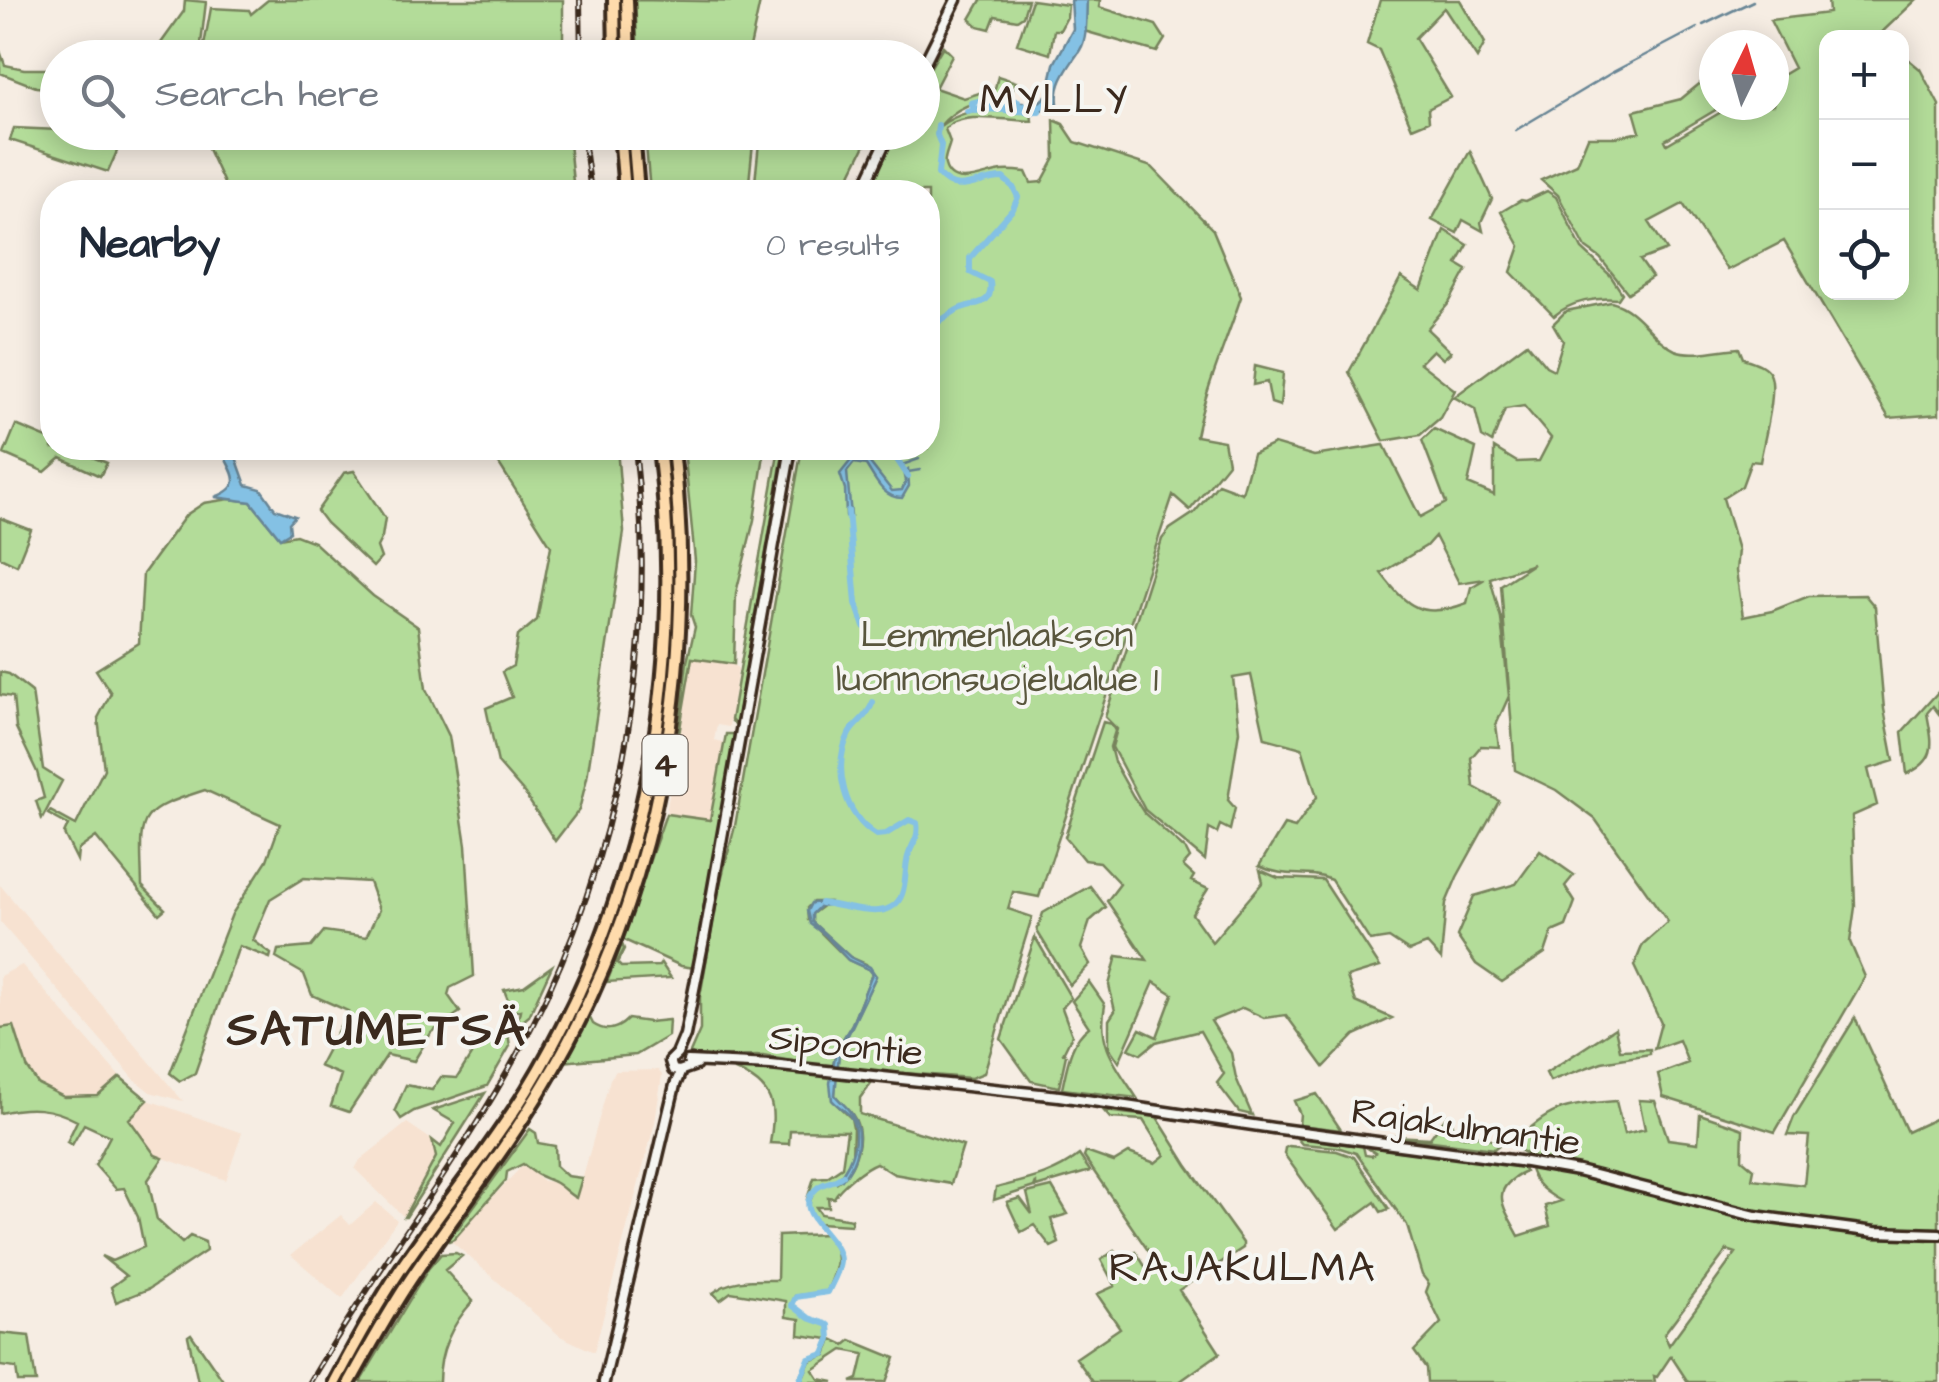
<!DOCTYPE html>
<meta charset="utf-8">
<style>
:root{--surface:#fff;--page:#f2f2f3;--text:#1f2937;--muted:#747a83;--line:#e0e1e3}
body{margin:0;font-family:"Architects Daughter",sans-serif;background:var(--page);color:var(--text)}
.controls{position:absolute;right:30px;top:30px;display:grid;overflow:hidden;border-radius:20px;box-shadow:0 5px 25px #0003}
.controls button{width:90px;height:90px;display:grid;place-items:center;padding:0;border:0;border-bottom:2px solid var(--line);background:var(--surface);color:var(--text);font:50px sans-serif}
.compass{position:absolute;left:1699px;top:30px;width:90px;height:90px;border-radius:50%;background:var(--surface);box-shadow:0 5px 25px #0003;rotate:5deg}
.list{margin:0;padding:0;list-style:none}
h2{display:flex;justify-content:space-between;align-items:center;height:130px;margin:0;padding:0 40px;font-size:42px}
h2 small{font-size:32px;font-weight:400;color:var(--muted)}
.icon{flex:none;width:55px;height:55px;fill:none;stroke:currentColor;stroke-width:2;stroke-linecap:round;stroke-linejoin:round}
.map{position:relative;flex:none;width:1939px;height:1382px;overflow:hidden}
.search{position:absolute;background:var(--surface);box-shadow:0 5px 25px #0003;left:40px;top:40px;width:900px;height:110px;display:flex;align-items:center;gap:25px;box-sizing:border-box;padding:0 35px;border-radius:55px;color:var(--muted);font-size:38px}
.panel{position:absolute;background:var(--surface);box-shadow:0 5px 25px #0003;left:40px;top:180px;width:900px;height:280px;border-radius:40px}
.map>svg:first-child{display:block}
</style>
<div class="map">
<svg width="1939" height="1382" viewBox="0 0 1939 1382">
<rect width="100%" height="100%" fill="#f6ede3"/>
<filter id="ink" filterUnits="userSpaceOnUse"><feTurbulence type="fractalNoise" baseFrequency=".01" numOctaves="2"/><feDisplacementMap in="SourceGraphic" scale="20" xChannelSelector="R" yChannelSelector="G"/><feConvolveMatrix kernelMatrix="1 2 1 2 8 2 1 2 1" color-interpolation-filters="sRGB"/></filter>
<g filter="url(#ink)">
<path fill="#f7e2d1" d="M692 658 734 664 738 669 729 727 717 725 714 740 726 743 710 822 666 814Z
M0 885 166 1081 183 1101 150 1092 135 1080 0 922Z
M22 965 120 1077 98 1096 65 1097 37 1084 27 1067 14 1026 0 1028V976Z
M658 1070 662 1075 655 1122 594 1352 560 1336 451 1241 524 1164 543 1181 555 1182 571 1197 577 1198 610 1079 616 1071Z
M148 1100 242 1133 226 1180 155 1155 128 1118Z
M407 1123 432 1140 436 1156 404 1217 355 1169 360 1160Z
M376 1202 397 1220 342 1299 291 1255 341 1215 350 1225Z"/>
<path fill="#b3dc99" stroke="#77835c" stroke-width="2.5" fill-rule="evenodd" d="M185 0 206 2 200 52 203 51 211 8 249 10 251 14 268 0H563V57H151L184 11Z
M635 0 760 2 748 57H638Z
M981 0H1028L1023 16 1017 20 995 16 990 29 978 26 970 19Z
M1032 0 1068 5 1067 17 1060 30H1054L1050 54 1017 44Z
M1087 0H1100L1099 7 1156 25 1165 39 1157 52 1084 31Z
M1380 0H1460L1485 43 1477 58 1444 8 1415 38 1451 97 1428 109 1429 121 1412 128 1379 50 1367 44Z
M1828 0H1916L1879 35 1881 37 1826 38V292H1902V54L1920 69 1939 105V414L1889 418 1784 241 1727 270 1683 204 1649 222 1667 250 1640 260 1652 277 1628 293 1600 258 1586 248 1558 195 1541 180 1577 164 1588 137H1616L1640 132 1634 111 1681 99 1714 72V105H1724L1665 140 1667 144 1733 105H1774V80L1794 68 1770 20 1829 13Z
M943 46 952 55 935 88 964 98 995 88 998 76 1016 82 1008 99C982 98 957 105 940 126 956 114 978 108 997 109 1010 109 1018 115 1031 112L1032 121C1007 121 961 110 945 129L950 142C949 148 943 159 945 165 952 191 985 173 1002 171 1009 170 1018 171 1026 172L1031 183 1042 182 1055 158 1054 120 1063 124 1075 142 1152 167 1213 230 1241 297C1226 343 1205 389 1196 436L1224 441 1228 463 1190 510 1173 495 1039 897 1013 892 1008 909 1032 917 984 1073 971 1078 837 1068 839 1053 876 976 866 964 850 957 812 922V914L828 902H813L807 908 808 920 848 960 868 969 872 974 852 1024 838 1047 832 1068 763 1056 697 1057 690 1053 700 1030V997L719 888 735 826 802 448H928V192H869L896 133 922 132 923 80Z
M0 51 5 65 24 69H57V89L36 87 0 73Z
M14 128 125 133 108 172 10 140Z
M207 133H568L574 192H228L208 149Z
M645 133H754L748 192H650Z
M760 133V132L871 133 842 192H754Z
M1470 151 1492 199 1481 222 1483 231 1463 220 1457 233 1432 220Z
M1547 191 1556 197 1582 249 1610 275 1622 293 1618 299C1597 297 1571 301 1554 316L1511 272 1520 246 1501 212 1521 200 1526 201Z
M1444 230 1468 245 1457 264 1467 270 1449 303 1427 329 1451 352 1443 359 1433 350 1420 363 1455 390 1440 418 1420 435 1384 441 1349 372 1401 277 1421 290Z
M1611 302C1639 309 1651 339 1675 350 1692 357 1722 349 1739 348L1743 358C1753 362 1765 364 1770 374 1778 390 1763 443 1760 462L1751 461 1742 486 1723 498 1738 550 1736 571 1743 617 1772 611 1809 596 1865 595 1875 607 1884 709 1894 761 1868 769 1877 805 1852 816 1855 907 1850 942 1865 977 1775 1132 1663 1097 1658 1074 1688 1063 1679 1040 1654 1049 1661 1023 1634 966 1643 944 1668 922 1595 819 1556 790 1515 770 1501 585 1533 564 1490 578 1501 618 1509 696 1496 725 1499 747 1481 746 1471 758 1474 787 1499 801 1457 877 1446 903 1441 959 1427 944 1409 951 1389 938 1370 941 1331 880C1307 869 1288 880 1259 866L1284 825 1295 828 1317 797 1302 748 1265 738 1251 675 1233 678 1239 731 1228 800 1235 808 1230 830 1220 825 1217 833 1209 829 1205 860 1145 810 1112 747 1117 729 1105 717 1162 539 1170 529 1194 513 1218 484 1242 493 1253 454 1274 444 1314 456 1384 445 1420 517 1446 503 1422 440 1434 429 1476 448 1468 484 1494 495V448L1517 462 1539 461 1551 438 1524 406 1505 409 1492 443 1482 437 1475 409 1454 397 1527 343 1546 366 1554 370 1563 341 1553 324 1566 311ZM1435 536 1459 583 1485 579 1471 587 1467 603C1422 620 1408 608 1381 573L1426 546Z
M1255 366 1283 373 1280 406 1271 403 1267 382 1253 385Z
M16 425 52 440V448H70L107 463 100 476 61 458 45 472 4 454Z
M489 448H617L624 532 587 778 579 810 555 841 525 794 498 763 486 708 512 697 502 672 513 666 518 636 537 620 551 546Z
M684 448H765L754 520 736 593 734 664 692 658 677 746 687 662 695 627 691 615 695 561Z
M779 448H784L736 725 731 720Z
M354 471 385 518 382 537 377 547 381 558 373 567 326 523 317 511 344 473Z
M230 499 251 502 280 538 296 535 314 542 373 596 418 627 426 689 449 736 466 845 474 976 450 988 448 995 460 1012 431 1033 414 1061 387 1055 349 1112 331 1106 341 1075 319 1066 348 1011 312 995 304 974 276 958 278 950 311 947 324 931 366 937 379 910 369 882 304 878 270 899 253 940 271 954 270 958 239 946 195 1073 180 1081 170 1073 232 914 267 860 280 824 205 790C134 813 140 814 142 886L165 909 159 914 96 837 78 850 77 860 64 834 68 825 48 814 50 811 76 825 104 769 98 718 111 693 96 670 139 643 143 574 186 515 204 503Z
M0 518 31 530 17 565 0 557Z
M0 672 9 674 32 692 43 769 62 781 42 819 36 801 44 798 37 772 16 728 13 697 0 695Z
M1939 691V714L1933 706 1927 713C1932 743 1939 759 1907 774L1902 732Z
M1103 722 1111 724 1115 731 1110 747 1114 762 1133 796 1144 813 1186 850 1190 858 1183 866 1194 876 1191 881 1208 889 1192 914 1212 942 1263 882 1260 870 1278 878 1323 880 1380 967 1347 977 1356 1002 1392 1018 1355 1035 1324 1067 1286 1015 1264 1018 1243 1008 1211 1021 1231 1053 1236 1078 1252 1115 1239 1112 1217 1083 1224 1074 1200 1031 1156 1042 1141 1054 1129 1049 1140 1029 1157 1037 1173 994 1154 982 1119 1062 1109 1047V1020L1115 1011 1109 985 1117 956 1147 960 1107 901 1120 884 1099 862 1084 860 1065 837Z
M726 734H737L695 968 681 966 622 939 666 814 710 820Z
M1540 851 1574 875 1565 886 1575 902 1566 926 1552 932 1545 953 1502 982 1476 964 1457 936 1474 896 1516 884Z
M1090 886 1106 907 1090 921 1081 948 1090 964 1070 985 1037 931 1043 913Z
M1035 937 1071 998 1062 1008 1072 1035 1063 1053 1066 1055 1059 1087 1031 1081 1001 1039Z
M622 944 624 949 617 963 621 967 659 966 661 963 671 978 607 982Z
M552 966 529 1016 517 1026 520 1010 513 1012 504 990 524 986Z
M1089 982 1105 1005C1097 1046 1116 1065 1137 1098L1062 1089C1067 1067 1070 1041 1089 1027L1072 1001Z
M588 1014 593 1024C606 1033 617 1030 628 1019L649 1022 669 1020 668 1036 636 1055 561 1062Z
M1855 1018 1907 1132 1939 1117V1382H1688L1671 1356 1657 1377 1654 1376 1655 1382H1427L1426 1368 1414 1351 1441 1323 1426 1292 1429 1284 1422 1275 1407 1225 1356 1153 1337 1147 1302 1144 1297 1138 1363 1146 1365 1155 1372 1156 1375 1153 1366 1147 1416 1153 1418 1147 1521 1161 1525 1172C1487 1190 1504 1207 1519 1236L1550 1226 1545 1206 1561 1201C1542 1191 1527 1178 1529 1156L1511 1145C1553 1106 1560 1106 1616 1101L1624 1134 1645 1129 1639 1100 1655 1101 1668 1139 1698 1143 1700 1114 1743 1129 1742 1159 1754 1169 1752 1179 1804 1185 1809 1136 1787 1135 1794 1117ZM1727 1250 1736 1253 1669 1345 1664 1334Z
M14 1026 27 1067 38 1084 64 1097 98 1096 120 1077 148 1100 129 1119 155 1155 163 1158 148 1180 157 1220 182 1243 190 1236 205 1242 206 1251 149 1289 116 1302 111 1287 126 1276 101 1256 112 1261 144 1247 138 1217 124 1188 116 1189 95 1165 110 1136 84 1124 72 1145 67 1142 77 1121C51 1107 29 1106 0 1113V1028Z
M1615 1028 1620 1050 1650 1049V1054L1602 1062 1550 1081 1546 1073Z
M508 1033 510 1046 487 1086 414 1111 401 1119 395 1110 406 1085 432 1090 441 1077 457 1078 473 1052Z
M742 1065 832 1074V1100L851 1118 853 1128 852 1159 836 1183C856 1170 867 1135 852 1114 847 1107 840 1102 835 1095L836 1074 874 1079 860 1098V1114L963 1146 951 1184 894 1174 876 1163C865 1167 839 1187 834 1198L828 1197 829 1207H816L821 1214 852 1219 851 1225 819 1223C808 1209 806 1205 816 1189L808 1196 814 1178 827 1177 842 1167 847 1131 790 1130 789 1144 770 1143C776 1107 775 1086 735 1070Z
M485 1093 406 1217H404L436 1157 432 1140 441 1147 455 1123 433 1110Z
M1317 1094 1341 1130 1299 1125 1300 1114 1294 1101Z
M1104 1111 1157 1117 1187 1165 1243 1243V1248L1179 1290 1220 1353 1179 1382H1093L1076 1358 1120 1328 1097 1294 1115 1286 1101 1260 1114 1251 1121 1261 1136 1252 1148 1271 1158 1265 1084 1157 1086 1152 1114 1162 1129 1153 1155 1163 1165 1155 1143 1120 1110 1118Z
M1447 1115 1460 1136H1483L1500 1144 1494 1149 1394 1136 1430 1138Z
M530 1129 536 1133 538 1143 555 1146 556 1166 567 1176 582 1178 576 1198C568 1194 562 1186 554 1182 540 1176 536 1175 523 1164L507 1172 506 1180 454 1239 449 1241 446 1236 458 1228Z
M1289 1146 1337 1151 1354 1157 1389 1209 1381 1212 1375 1202 1338 1229 1284 1154 1285 1148Z
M1079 1155 1090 1171 1036 1187V1182L1034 1187 994 1200 996 1188C1027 1180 1054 1175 1079 1155Z
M1052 1187 1068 1214 1051 1219 1059 1243 1051 1247 1034 1225 1021 1232 1007 1202 1020 1198 1032 1214 1027 1193Z
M827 1234C843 1254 837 1268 827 1291L795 1296 791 1305 809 1319 828 1325 829 1339 799 1335 800 1319 786 1317V1301L731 1292 720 1300 713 1293C731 1278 755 1280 777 1280L778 1236Z
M456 1253 462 1256 445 1270 473 1301C452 1324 439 1351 439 1382H360L428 1269 441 1254Z
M0 1333 29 1336 36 1382H18L16 1368 0 1366Z
M191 1334 224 1382H198L188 1336Z
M832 1339 845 1345 851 1340 895 1358 886 1382H851L858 1379 864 1354 843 1350 813 1370 819 1379 834 1382H801L810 1361 826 1355Z"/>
<path fill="#84c1e4" stroke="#678595" stroke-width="2.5" d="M1071 0H1087C1086 14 1088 38 1080 50 1070 66 1055 82 1058 103L1039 111 1037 104 1047 95 1054 64 1073 29Z
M221 448 236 457 246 485 261 489 275 509 295 516 289 523 290 532 280 538 251 502 215 497C250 484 227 469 221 448Z
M860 456 870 463 892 491 902 490 906 481 904 471 908 469 909 486 902 498C883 498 875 479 866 465L854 463 847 472 851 516H846L845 489 840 474 852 459Z
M829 902 830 905 820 906 812 914V922L850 957 870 967 876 976 839 1054 835 1095C840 1102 848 1107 852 1115 865 1135 856 1164 842 1180L839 1178C851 1163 862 1136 850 1116 845 1110 837 1106 832 1100L830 1083 836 1051 852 1024 872 974 868 969 848 960 825 935 810 924 807 911 811 903Z"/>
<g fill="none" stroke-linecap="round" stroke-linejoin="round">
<path stroke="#678595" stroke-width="2.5" d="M1703 25 1753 1
M1018 102H1023
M1029 103 1034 108
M1516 130 1613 72 1697 28
M902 465 919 459
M908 472 920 470"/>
<path stroke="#84c1e4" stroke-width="6" d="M990 98 1018 101 1009 103 1011 106 1037 104 1039 111C1017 114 998 106 976 111L971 103Z
M967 111 995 104 1019 111 1042 106
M928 329C937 323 947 316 957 310 973 301 994 308 990 282L970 272V258L1013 209 1018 197 1013 187 1003 178C977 178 958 198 938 174L941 145 937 135 938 125
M889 448 908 476
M848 511 856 603 864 627
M821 903C846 905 891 925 902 894 906 883 905 872 907 861 909 846 920 840 917 823L909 820 886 834 876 835C844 815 832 768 849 734 855 722 866 720 873 702
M799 1382 809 1359 824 1354 830 1339 829 1325 809 1318 792 1305 796 1297 828 1292C832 1283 839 1272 840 1262 841 1235 789 1213 816 1189 824 1181 834 1184 843 1175"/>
<defs>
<path id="secondary" d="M922 68 956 0
M862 192 890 132
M677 1054 685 1035 704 939 791 448
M677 1054 670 1061 673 1070 679 1071 696 1065
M688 1061 771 1065 1059 1096 1273 1128 1526 1162 1578 1171 1755 1216 1875 1232 1939 1234
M604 1382 675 1085 681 1071"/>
<path id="motorway" d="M614 0 615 58
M627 0 629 58
M620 132 625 192
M633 132 638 192
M335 1382C355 1344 376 1306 400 1270 441 1209 488 1153 527 1090 644 898 687 670 659 448
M350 1382C370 1346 389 1311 412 1277 456 1212 505 1151 545 1083 660 892 698 667 673 448"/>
</defs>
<use href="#secondary" stroke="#3b2a1e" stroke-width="15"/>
<use href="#motorway" stroke="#3b2a1e" stroke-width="18"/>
<use href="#secondary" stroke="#f6f6f2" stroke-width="8"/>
<use href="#motorway" stroke="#fedbac" stroke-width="10"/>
<defs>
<path id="rail" d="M580 0 581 58
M583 132 591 192
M310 1382C376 1268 458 1164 520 1049 618 867 659 653 635 448"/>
</defs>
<use href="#rail" stroke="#3b2a1e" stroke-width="6"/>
<use href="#rail" stroke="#f6f6f2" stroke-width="2.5" stroke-dasharray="8" stroke-linecap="butt"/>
</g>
</g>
<g text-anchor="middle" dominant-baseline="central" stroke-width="8" stroke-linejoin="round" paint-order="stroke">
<rect fill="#f6f6f2" stroke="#73675e" stroke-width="2.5" x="642.5" y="735" width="45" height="60" rx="8"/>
<g font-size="35" font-weight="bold" fill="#3b2a1e">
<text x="665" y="765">4</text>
</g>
<g font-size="38" fill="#59563d" stroke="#f6f6f2">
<text x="997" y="636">Lemmenlaakson<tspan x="997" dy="44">luonnonsuojelualue 1</tspan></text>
</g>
<g font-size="38" fill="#3b2a1e" stroke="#f6f6f2">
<text transform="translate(846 1046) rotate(6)">Sipoontie</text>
<text transform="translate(1466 1128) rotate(8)">Rajakulmantie</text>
</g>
<g font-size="42" letter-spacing="2.5" fill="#3b2a1e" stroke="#f6f6f2">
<text x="1055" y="101">MYLLY</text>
<text x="1243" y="1269">RAJAKULMA</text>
</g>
<g font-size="48" font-weight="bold" letter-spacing="2.5" fill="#3b2a1e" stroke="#f6f6f2">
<text x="377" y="1031">SATUMETSÄ</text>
</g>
</g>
</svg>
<div class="controls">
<button>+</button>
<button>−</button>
<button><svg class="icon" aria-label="locate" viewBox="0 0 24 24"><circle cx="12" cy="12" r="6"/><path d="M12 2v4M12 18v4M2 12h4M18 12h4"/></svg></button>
</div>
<svg class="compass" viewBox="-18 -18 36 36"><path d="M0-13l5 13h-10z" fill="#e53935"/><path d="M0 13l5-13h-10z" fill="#747a83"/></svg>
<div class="search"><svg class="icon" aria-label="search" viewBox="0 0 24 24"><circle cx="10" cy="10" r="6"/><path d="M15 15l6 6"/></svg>Search here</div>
<section class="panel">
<h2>Nearby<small>0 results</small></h2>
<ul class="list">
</ul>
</section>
</div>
